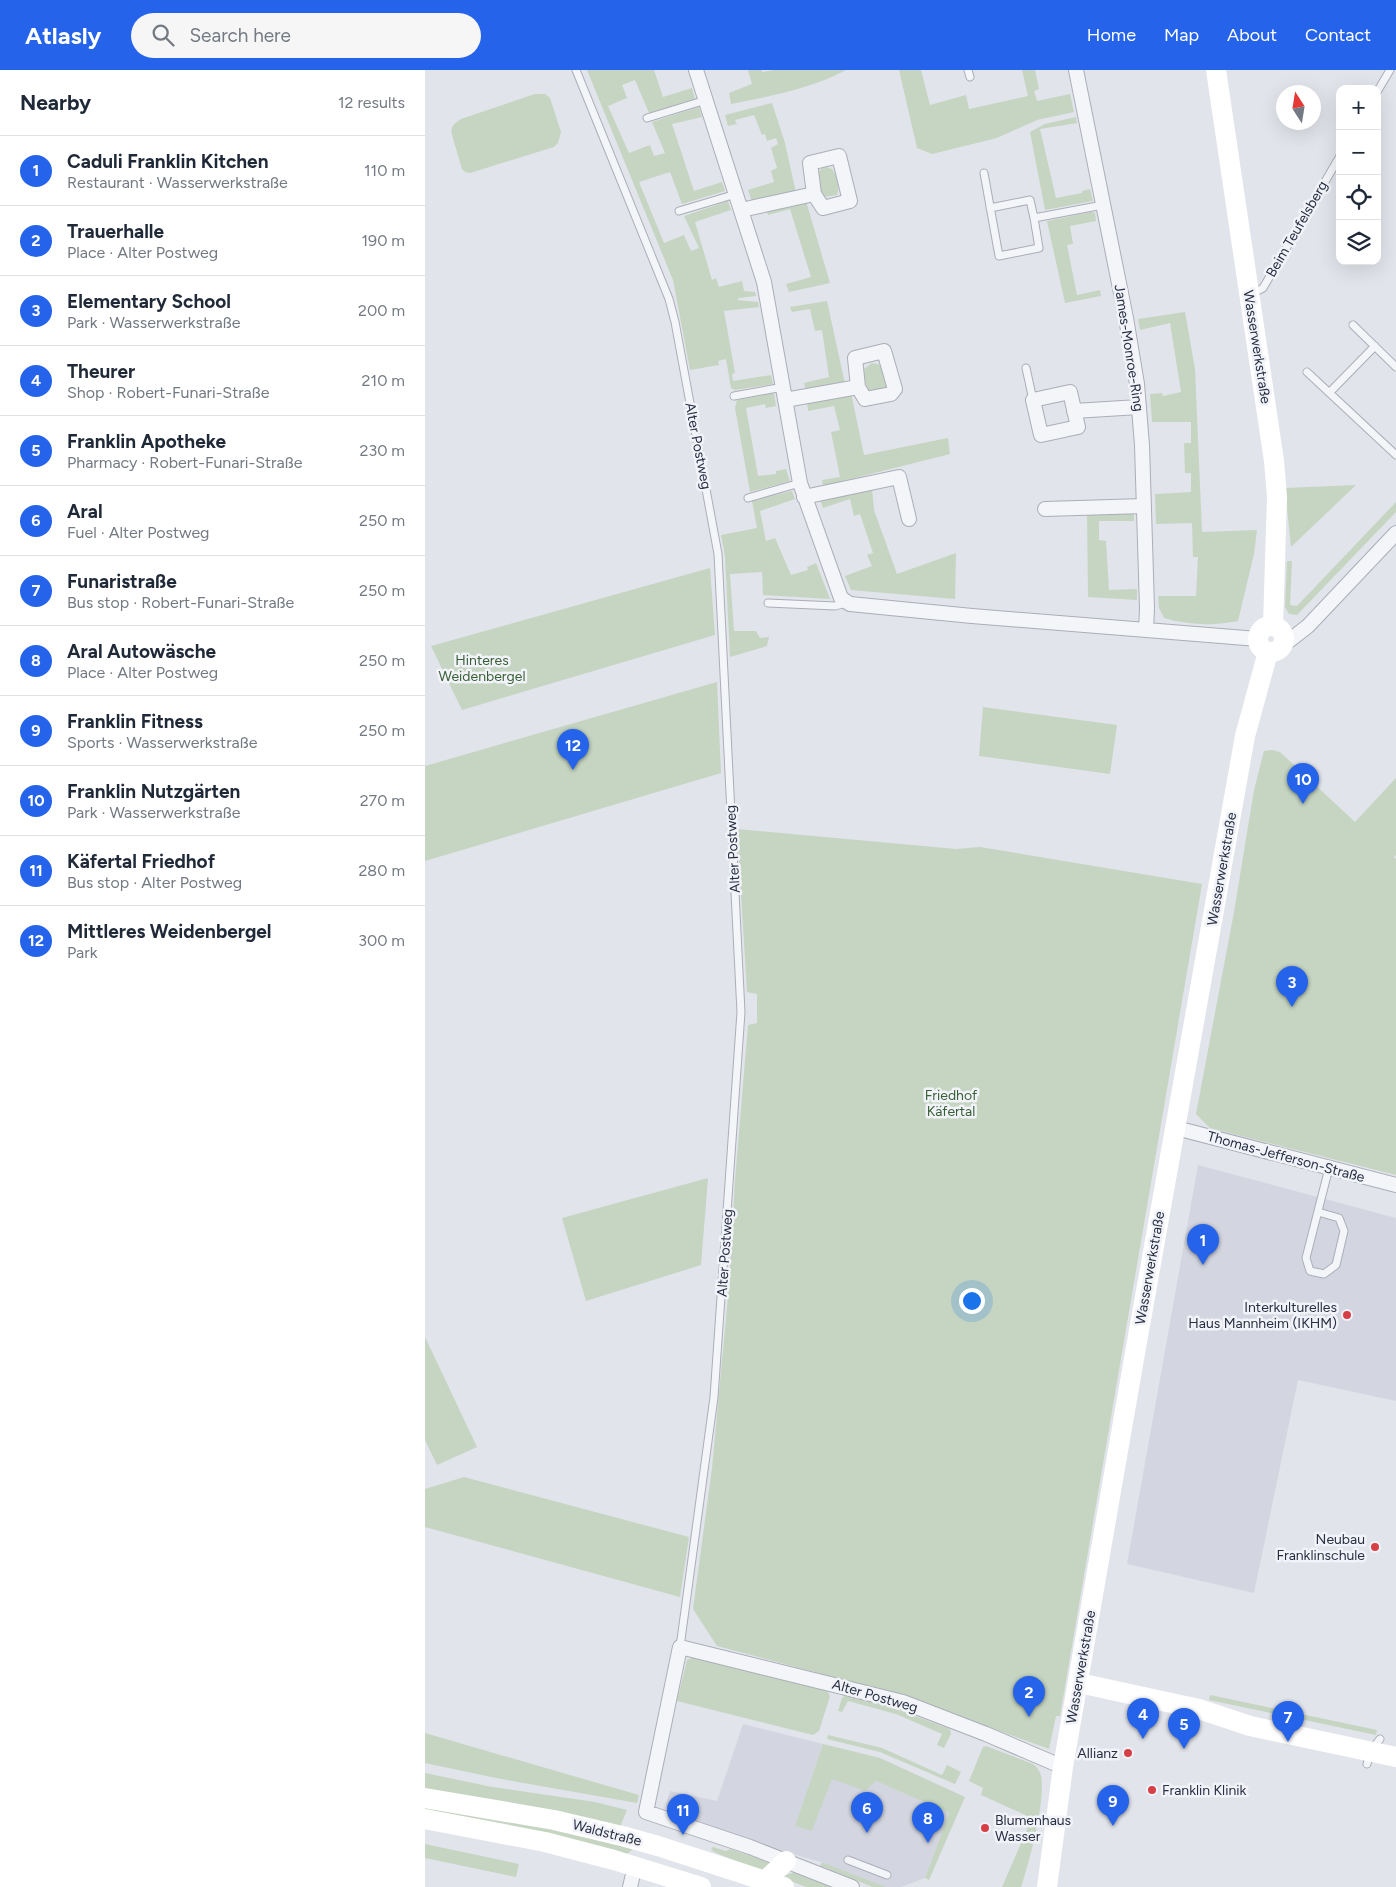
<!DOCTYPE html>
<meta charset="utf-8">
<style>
:root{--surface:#fff;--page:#f6f6f7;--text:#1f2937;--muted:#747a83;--line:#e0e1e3;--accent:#2563eb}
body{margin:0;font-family:Figtree,sans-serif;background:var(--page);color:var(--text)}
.controls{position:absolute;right:15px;top:15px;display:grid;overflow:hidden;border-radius:10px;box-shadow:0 5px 20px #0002}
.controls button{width:45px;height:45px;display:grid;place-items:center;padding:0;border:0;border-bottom:1px solid var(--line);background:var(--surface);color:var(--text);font:25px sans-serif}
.compass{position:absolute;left:851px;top:15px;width:45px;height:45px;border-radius:50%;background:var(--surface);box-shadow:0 5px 20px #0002;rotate:348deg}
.you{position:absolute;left:546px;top:1230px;width:18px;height:18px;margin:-12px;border:4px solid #fff;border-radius:50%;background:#1a73e8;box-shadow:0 0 0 8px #1a73e833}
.badge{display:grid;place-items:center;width:32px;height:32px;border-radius:50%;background:var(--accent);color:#fff;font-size:16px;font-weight:700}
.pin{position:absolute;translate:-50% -41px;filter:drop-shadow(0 1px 2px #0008)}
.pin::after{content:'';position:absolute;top:26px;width:18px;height:15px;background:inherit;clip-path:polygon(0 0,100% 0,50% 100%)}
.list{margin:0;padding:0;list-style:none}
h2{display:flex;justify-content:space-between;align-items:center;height:65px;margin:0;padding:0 20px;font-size:21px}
h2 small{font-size:16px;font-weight:400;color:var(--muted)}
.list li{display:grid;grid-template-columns:32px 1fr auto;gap:15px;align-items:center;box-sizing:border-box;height:70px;padding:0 20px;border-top:1px solid var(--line)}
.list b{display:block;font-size:19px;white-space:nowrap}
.list p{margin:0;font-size:16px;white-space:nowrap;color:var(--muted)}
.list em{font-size:16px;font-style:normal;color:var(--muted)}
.icon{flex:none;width:28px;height:28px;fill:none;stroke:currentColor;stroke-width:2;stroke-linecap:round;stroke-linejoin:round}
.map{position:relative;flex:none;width:971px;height:1817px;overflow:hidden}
header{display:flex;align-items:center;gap:30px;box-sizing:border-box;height:70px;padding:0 25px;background:var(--accent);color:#fff}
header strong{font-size:24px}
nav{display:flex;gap:28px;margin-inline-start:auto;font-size:18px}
.search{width:350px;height:45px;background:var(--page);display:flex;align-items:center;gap:12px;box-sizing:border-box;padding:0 18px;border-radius:28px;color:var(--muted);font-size:19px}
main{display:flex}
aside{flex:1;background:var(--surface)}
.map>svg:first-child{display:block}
</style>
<header>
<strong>Atlasly</strong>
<div class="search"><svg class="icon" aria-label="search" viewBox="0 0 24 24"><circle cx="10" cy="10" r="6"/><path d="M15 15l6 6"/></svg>Search here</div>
<nav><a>Home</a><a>Map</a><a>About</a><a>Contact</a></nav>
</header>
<main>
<aside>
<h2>Nearby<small>12 results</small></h2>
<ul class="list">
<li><span class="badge">1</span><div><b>Caduli Franklin Kitchen</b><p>Restaurant · Wasserwerkstraße</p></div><em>110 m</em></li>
<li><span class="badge">2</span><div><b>Trauerhalle</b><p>Place · Alter Postweg</p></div><em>190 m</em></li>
<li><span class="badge">3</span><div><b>Elementary School</b><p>Park · Wasserwerkstraße</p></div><em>200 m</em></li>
<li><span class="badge">4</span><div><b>Theurer</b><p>Shop · Robert-Funari-Straße</p></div><em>210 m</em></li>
<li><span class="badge">5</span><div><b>Franklin Apotheke</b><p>Pharmacy · Robert-Funari-Straße</p></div><em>230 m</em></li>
<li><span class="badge">6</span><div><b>Aral</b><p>Fuel · Alter Postweg</p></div><em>250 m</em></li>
<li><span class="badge">7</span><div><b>Funaristraße</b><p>Bus stop · Robert-Funari-Straße</p></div><em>250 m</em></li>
<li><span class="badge">8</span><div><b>Aral Autowäsche</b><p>Place · Alter Postweg</p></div><em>250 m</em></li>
<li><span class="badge">9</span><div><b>Franklin Fitness</b><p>Sports · Wasserwerkstraße</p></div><em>250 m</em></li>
<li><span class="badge">10</span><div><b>Franklin Nutzgärten</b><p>Park · Wasserwerkstraße</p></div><em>270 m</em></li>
<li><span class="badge">11</span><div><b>Käfertal Friedhof</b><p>Bus stop · Alter Postweg</p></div><em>280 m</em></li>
<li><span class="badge">12</span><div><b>Mittleres Weidenbergel</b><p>Park</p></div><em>300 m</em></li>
</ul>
</aside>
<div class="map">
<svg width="971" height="1817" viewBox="0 0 971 1817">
<rect width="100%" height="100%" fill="#e1e4ea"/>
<path fill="#d3d6e0" d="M773 1095 971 1148V1331L873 1310 829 1523 702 1494Z
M318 1654 398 1674 370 1756 387 1760 407 1708 451 1711 524 1743 500 1808 476 1817H460L399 1793 361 1782 243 1742 241 1735 245 1721 292 1731Z"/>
<path fill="#c5d5c2" d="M162 0H229L238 27 267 18 270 29 224 43 210 10 197 15 202 28 183 36 204 83 225 75 229 86 240 83 227 52 274 37 277 47 247 54 269 121 297 112 300 121 257 134 245 102 214 112 239 173 259 165 266 181 274 178 259 146 303 131 306 140 270 152 287 210 291 208 294 217 317 211 319 221 330 222 331 226 314 228 312 230 333 232 334 237 299 241 310 303 307 304 308 311 346 305 348 314 310 320 306 318 301 289 293 291 294 295 265 300 248 210Z
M323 0H337V2L349 0H421C385 19 346 26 306 34L304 23 327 14Z
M474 0H496L505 35 541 25 544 39 603 26 597 0H610L614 19 609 21 612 31 645 24 649 42 612 50 572 68 507 84 492 78Z
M110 24H120L125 28 136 62 133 73 129 77 45 103 40 102 37 99 27 65C25 56 29 54 36 49Z
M347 33 360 73 371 123 327 132 323 120 349 112 346 101 352 98 346 78 353 74 351 68 342 71 340 64 337 65 329 45 310 50 312 54 303 56 300 45Z
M651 47 652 53 615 59 631 128 657 123V121L665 119 668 131 620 140 605 62 620 54Z
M401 97 407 99C412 106 415 116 412 125L399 127C393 118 389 109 396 99Z
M381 131 405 213 364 222 361 214 386 207 365 139 343 145 341 140Z
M666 142 670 143 671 151 645 156 648 174 642 175 652 225 675 220 676 226 640 233 622 151Z
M402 231 420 314 381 321 379 313 404 307 397 260 390 261 385 239 367 242 365 237Z
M760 242 770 299 777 462 832 460 829 484 813 551C789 556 763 555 739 548L734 538 733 526H771L773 487H768L767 453 731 454 730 424 766 422V403H760L759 373H766V352H727L725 324 737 323 738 326 756 322 745 253 715 260 713 249Z
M447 293 456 295 463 315 462 318 444 322 440 311 439 299Z
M349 323 351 336 341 338 340 334 321 338 333 406 351 404V401L361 399 365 411 325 422 310 338 312 330Z
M426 323 439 385 523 368 525 384 398 416 397 410 415 407 406 362 415 360 409 336 383 341 382 331Z
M931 415 866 477 860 418Z
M447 418 449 440 472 504 531 483 530 529 426 520 420 506 447 496 442 485 448 483 435 444 429 446 425 429 398 438 395 429Z
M367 421 370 429 335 441 341 471 350 468 366 505 383 500 382 497 391 493 405 529 338 525 337 502 305 504 309 561H331L335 568 344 567 342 576 305 587 300 486 296 465 332 458 327 431Z
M971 432V442L872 545 864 544 860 537 862 491H867L865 535 872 536Z
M709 440V451H674V470L681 471 684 520 712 519V530L663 527 662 441Z
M285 498 290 565 37 640 6 576Z
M292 612 296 703 0 791V696Z
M558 637 692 655 685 704 554 686Z
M847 680 855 682 930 752 971 708V785L969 787 971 789V1105L785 1058 771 1044 809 842 829 720 839 681Z
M312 759 531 779 555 777 777 814 635 1646H631L624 1679 472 1624 292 1576 268 1539 287 1398 304 1216 310 1110 323 955 332 953V924L322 922Z
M283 1108 276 1195 161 1231 137 1148Z
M0 1267 52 1377 12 1395 0 1370Z
M39 1407 264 1467 255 1527 0 1457V1419Z
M269 1587 402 1621 405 1626 394 1661 388 1665 252 1631 262 1590Z
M421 1625 474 1640 525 1659 526 1664 519 1678 512 1675 517 1664 471 1644 423 1631 417 1642 413 1641 417 1628Z
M785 1625 952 1660 951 1665 784 1630Z
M0 1663 214 1725 212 1733 71 1708 0 1693Z
M403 1665 457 1678 517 1705 522 1695 536 1702 530 1714 455 1682 402 1669Z
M398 1674 455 1688 540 1727 504 1810 500 1808 524 1743 451 1711 440 1721 407 1709 387 1761 370 1756Z
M561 1676 608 1694C612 1697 615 1701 616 1706 621 1729 604 1794 596 1817H577L607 1748 556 1725 558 1718 544 1711 558 1677Z
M0 1703 67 1717 170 1732 202 1740 195 1757 0 1719Z
M0 1735 111 1755 208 1779 199 1786 0 1742Z
M0 1774 94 1794 91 1807 0 1788Z
M288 1777 301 1781 305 1779 348 1794 337 1800 323 1796 289 1782 286 1779Z
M396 1793H399L461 1817H447L399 1797 395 1796Z
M369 1802 407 1817H381L356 1807Z"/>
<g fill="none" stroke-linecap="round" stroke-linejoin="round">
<defs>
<path id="lane" d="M151 0 244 229 250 252 293 484 316 942 289 1327 255 1577
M543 0 545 7
M952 22 965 0
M222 48 281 30
M559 103 574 186 614 178 609 148 678 135
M565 138 605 130 609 148
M254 141 311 124
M827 224 838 218 915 86
M928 255 971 297
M601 298 608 330
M882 302 971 385
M905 322 950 276
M309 326 358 317
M323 428 375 413
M343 533 410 536 421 533
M893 1142 914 1148 919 1161 911 1195 899 1204 885 1201 881 1188 904 1098
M942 1694 945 1682 955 1669
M423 1790 462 1805"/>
<path id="street" d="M271 0 339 212 375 413 416 528 425 534 547 546 833 569
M651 0 701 248 712 314 717 375 722 538 721 560
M414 86 425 131 398 138 389 124 385 93Z
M316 140 389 124
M459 281 470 319 466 324 440 329 433 317 430 288Z
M645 322 653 357 616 365 608 330Z
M360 330 433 317
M649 341 714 337
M379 427 474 407 484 449
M620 439 719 436
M859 571 865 570 883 556 971 463
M751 1058 971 1115
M205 1817 210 1796
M427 1817 325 1777 221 1742 255 1577 478 1632 561 1664 638 1697"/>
</defs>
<use href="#lane" stroke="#aaaeb8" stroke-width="9"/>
<use href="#street" stroke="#aaaeb8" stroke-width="16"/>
<use href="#lane" stroke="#f4f5f8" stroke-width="7"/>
<use href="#street" stroke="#f4f5f8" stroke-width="14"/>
<path stroke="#fff" stroke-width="20" d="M791 0 849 391 852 427 848 556
M833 569a13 13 0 1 1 26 0a13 13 0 1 1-26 0Z
M654 1613 774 1639 825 1656 971 1687
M0 1728 129 1750 197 1766 233 1776 359 1817
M0 1749 120 1772 189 1790 276 1817
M341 1810 361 1791
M622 1817 638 1697 710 1283 820 666 843 582"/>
</g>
<g fill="#d54047" stroke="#f1f3f8" stroke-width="2">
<circle cx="922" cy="1245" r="5"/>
<circle cx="950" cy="1477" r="5"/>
<circle cx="703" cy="1683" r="5"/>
<circle cx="727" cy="1720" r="5"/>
<circle cx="560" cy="1758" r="5"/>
</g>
<g text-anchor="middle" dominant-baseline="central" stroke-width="5" stroke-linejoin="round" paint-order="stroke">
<g font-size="14" fill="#282f43" stroke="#f1f3f8">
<text transform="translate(872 159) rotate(-60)">Beim Teufelsberg</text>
<text transform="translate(832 277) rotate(81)">Wasserwerkstraße</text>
<text transform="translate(704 278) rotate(81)">James-Monroe-Ring</text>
<text transform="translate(273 376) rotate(79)">Alter Postweg</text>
<text transform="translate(308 779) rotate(-93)">Alter Postweg</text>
<text transform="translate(797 799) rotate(-80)">Wasserwerkstraße</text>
<text transform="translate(861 1087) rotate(15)">Thomas-Jefferson-Straße</text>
<text transform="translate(300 1183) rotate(-86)">Alter Postweg</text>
<text transform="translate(725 1198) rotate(-80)">Wasserwerkstraße</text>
<text transform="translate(656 1597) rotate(-80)">Wasserwerkstraße</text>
<text transform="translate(450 1626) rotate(16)">Alter Postweg</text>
<text transform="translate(182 1763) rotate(14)">Waldstraße</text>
</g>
<g font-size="14" fill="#385f35" stroke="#f1f3f8">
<text x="57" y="590">Hinteres<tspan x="57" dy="16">Weidenbergel</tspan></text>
<text x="526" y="1025">Friedhof<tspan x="526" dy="16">Käfertal</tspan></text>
</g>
<g font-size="14" fill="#282f43" stroke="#f1f3f8" text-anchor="end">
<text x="912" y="1237">Interkulturelles<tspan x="912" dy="16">Haus Mannheim (IKHM)</tspan></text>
<text x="940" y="1469">Neubau<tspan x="940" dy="16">Franklinschule</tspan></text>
<text x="693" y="1683">Allianz</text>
<text x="737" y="1720" text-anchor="start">Franklin Klinik</text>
<text x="570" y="1750" text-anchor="start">Blumenhaus<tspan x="570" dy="16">Wasser</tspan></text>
</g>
</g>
</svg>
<div class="controls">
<button>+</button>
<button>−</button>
<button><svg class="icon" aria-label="locate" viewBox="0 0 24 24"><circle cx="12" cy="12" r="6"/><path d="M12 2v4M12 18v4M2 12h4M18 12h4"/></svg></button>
<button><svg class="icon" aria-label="layers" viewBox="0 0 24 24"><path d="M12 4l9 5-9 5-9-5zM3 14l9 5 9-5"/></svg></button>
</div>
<svg class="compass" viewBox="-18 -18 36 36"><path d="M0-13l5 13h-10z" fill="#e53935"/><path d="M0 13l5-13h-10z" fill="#747a83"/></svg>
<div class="you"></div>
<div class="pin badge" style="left:778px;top:1195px">1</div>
<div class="pin badge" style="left:604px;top:1647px">2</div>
<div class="pin badge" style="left:867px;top:937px">3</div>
<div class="pin badge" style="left:718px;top:1669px">4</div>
<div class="pin badge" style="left:759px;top:1679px">5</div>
<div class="pin badge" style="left:442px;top:1763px">6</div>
<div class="pin badge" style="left:863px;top:1672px">7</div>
<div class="pin badge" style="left:503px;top:1773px">8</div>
<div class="pin badge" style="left:688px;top:1756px">9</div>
<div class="pin badge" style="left:878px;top:734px">10</div>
<div class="pin badge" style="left:258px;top:1765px">11</div>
<div class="pin badge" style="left:148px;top:700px">12</div>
</div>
</main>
